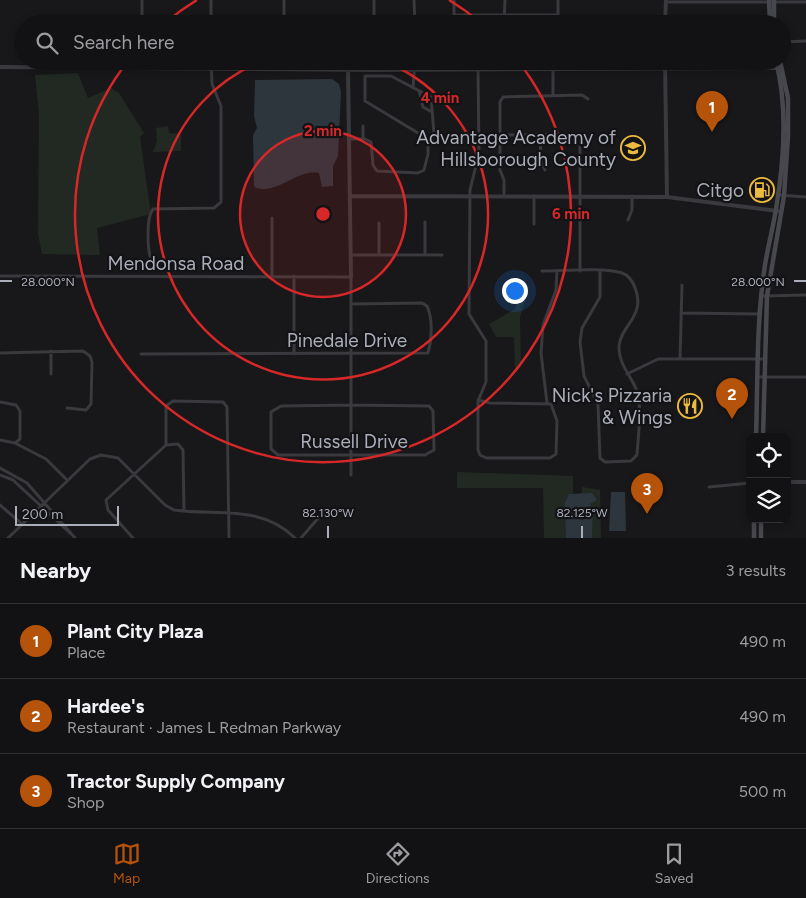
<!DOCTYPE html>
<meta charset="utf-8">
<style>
:root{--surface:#121113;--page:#1f1f21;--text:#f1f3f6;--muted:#9c9da0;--line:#313133;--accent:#b45309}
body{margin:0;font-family:Figtree,sans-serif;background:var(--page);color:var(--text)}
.controls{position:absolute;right:15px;bottom:15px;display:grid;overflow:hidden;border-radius:10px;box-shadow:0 2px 8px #0003}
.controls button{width:45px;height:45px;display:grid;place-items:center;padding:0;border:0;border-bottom:1px solid var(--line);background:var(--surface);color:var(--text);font:25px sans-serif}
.scale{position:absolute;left:15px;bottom:12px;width:104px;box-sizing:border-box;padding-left:5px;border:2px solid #aaaeb9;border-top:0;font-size:14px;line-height:18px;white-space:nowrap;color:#aaaeb9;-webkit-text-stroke:4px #131215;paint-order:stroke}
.you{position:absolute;left:514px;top:290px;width:18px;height:18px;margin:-12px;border:4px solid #fff;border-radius:50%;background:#1a73e8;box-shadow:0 0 0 8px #1a73e833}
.badge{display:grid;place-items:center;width:32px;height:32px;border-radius:50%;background:var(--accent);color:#fff;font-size:16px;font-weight:700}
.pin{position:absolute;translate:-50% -41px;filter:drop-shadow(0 1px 2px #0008)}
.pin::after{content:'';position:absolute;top:26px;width:18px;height:15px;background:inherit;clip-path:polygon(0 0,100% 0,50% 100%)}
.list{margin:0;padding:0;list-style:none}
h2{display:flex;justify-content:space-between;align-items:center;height:65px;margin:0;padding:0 20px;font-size:21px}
h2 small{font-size:16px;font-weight:400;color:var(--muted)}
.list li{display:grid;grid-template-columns:32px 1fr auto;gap:15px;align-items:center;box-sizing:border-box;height:75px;padding:0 20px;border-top:1px solid var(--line)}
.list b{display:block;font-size:19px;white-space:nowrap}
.list p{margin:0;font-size:16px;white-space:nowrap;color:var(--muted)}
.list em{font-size:16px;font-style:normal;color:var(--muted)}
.icon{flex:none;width:28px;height:28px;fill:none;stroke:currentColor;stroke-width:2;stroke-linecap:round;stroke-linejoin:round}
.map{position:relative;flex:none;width:806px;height:538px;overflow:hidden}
.search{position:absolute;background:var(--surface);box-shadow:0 2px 8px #0003;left:15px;right:15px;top:15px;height:55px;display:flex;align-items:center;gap:12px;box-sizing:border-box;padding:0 18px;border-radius:28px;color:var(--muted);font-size:19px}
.sheet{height:290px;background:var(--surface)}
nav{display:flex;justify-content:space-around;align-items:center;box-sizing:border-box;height:70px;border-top:1px solid var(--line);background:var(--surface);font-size:14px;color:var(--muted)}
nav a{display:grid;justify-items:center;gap:2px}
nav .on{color:var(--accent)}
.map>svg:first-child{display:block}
</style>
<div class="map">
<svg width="806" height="538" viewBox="0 0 806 538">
<rect width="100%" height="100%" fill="#181719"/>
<path fill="#222923" d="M78 73 88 98 111 88 119 93 144 133 140 137 151 214 97 228 100 255 42 254 38 234 39 114 35 75Z
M168 126 169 133 181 134V151L153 152 157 141 156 128Z
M520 295 526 297 520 317 521 365 515 370 514 337H496L489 324 515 309Z
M457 472 573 476V494L569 495 566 538H544L543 488H457Z
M582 487 600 490 601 538H592L593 511 590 504 597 500 587 494H582Z"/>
<path fill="#2e363d" d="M332 79 339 84 341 92 338 156 333 166V186L322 187 319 173C296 169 280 194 256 188L254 186 253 135 257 128 254 116 255 80Z
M611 492H625L626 531H609Z
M592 493 597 500 590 504 593 511 592 538H566L565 503 569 494Z"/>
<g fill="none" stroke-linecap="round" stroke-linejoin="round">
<path stroke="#39393e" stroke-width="3" d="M142 0V24
M211 0V24
M284 0V24
M414 0 415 24
M666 2H806
M454 15H558
M374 24V0
M454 24V0
M504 24 505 0
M555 24 558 15V0
M782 42 806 41
M142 61V67
M284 61V69
M504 69V61
M374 70V61
M454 70V61
M478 70 479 153 470 190 469 314 486 341V382L478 401V450L480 455 486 458H550L556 454 557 421 551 404 490 403 478 400
M413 88 415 61
M419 91 423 107 430 111
M553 95V61
M500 135 573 134 580 139V271
M540 135 541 161 545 170
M350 139H365L371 142 373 165 377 171 418 173 424 170 428 154V139L434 134 431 97 391 76H365V101L428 139
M363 139V126
M778 195 806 197
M504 196V180L500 170V102L503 97 582 95 588 99
M534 196V224
M272 218V277
M628 220 632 210V196
M379 223V254
M425 254V222
M352 255H442
M152 261C147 252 146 218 153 209L214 208 221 202V106L212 84 211 61
M542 271C562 271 604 267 622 273 634 277 640 297 637 308 634 322 620 331 619 346 618 365 633 377 638 394 642 410 638 438 637 455L631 461 605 462 600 458 598 404 584 376 580 342 582 328 600 297V271
M0 276 351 277V475
M294 276V354
M761 296 806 295
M681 313 760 314
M0 353 83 351 90 356 92 362 91 404 86 410 67 408
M141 354 428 353C432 339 433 319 427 306L422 303 351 304
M680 359 682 285
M51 374V351
M627 374 658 359H765
M758 377H806
M0 402 16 405 20 411V439L15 443 0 440
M547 403 541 353 543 325 556 290 557 271
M351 405 429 406 433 411 434 450 425 455H278L271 449V412L281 406Z
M15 443 46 459 67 480
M166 445V406L173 401 223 402 227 407 229 538
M0 468 27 483 75 538
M0 475 13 480 70 533
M709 487 750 483
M0 505 22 524
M8 538 90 459 101 455 118 458 165 505 174 510C217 516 261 504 295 538
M133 538 108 510 106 500 166 445 178 444 183 450 184 511
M301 538 320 516"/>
<path stroke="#39393e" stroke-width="4" d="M665 24 666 0
M665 61 667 197
M0 67 374 70 780 68
M348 70 351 277
M351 196 667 197 778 211
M787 482H806"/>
<path stroke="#47484e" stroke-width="4.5" d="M769 0 770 24
M774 0V24
M756 437C758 380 756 322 765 265 768 246 773 228 776 209 784 162 788 108 776 61
M763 437 767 296 784 196 788 136V98L780 61
M754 538V519
M761 538V519"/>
</g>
<path fill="none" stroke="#aaaeb9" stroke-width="2" d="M0 281H12M794 281H806M328 526V538M582 526V538"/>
<circle cx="323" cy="214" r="83" fill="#d62828" fill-opacity=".12"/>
<g fill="none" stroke="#d62828" stroke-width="2.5">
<circle cx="323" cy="214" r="83"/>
<path d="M386 62A165 165 0 1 1 260 62"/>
<path d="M165 23A248 248 0 0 1 197 0M449 0A248 248 0 0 1 481 23M518 61A248 248 0 1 1 128 61"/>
</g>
<defs>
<symbol id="school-ring" viewBox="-11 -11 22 22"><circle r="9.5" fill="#131215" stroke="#ecbb3d" stroke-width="1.5"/><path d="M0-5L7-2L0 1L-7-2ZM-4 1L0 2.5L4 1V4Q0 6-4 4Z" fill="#ecbb3d"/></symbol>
<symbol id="fuel-ring" viewBox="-11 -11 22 22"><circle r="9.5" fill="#131215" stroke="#ecbb3d" stroke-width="1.5"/><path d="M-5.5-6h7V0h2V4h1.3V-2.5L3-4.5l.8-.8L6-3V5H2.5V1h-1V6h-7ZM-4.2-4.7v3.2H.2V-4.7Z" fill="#ecbb3d"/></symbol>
<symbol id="restaurant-ring" viewBox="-11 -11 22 22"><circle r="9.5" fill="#131215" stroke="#ecbb3d" stroke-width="1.5"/><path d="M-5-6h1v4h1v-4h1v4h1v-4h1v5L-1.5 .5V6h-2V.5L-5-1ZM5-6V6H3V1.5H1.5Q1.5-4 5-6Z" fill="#ecbb3d"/></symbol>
</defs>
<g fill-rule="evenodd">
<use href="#school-ring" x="619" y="134" width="28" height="28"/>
<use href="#fuel-ring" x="748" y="176" width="28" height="28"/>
<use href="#restaurant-ring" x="676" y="392" width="28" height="28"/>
</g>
<g text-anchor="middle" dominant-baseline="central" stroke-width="4.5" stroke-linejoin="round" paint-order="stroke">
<g font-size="19" fill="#aaaeb9" stroke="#131215" text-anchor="end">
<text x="616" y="137">Advantage Academy of<tspan x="616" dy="22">Hillsborough County</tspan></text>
<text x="744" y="190">Citgo</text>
<text x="672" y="395">Nick's Pizzaria<tspan x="672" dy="22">&amp; Wings</tspan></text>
</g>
<g font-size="19" fill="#aaaeb9" stroke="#131215">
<text x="176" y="263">Mendonsa Road</text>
<text x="347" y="340">Pinedale Drive</text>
<text x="354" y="441">Russell Drive</text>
</g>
</g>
<g font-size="12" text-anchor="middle" fill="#aaaeb9" stroke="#131215" stroke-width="4.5" stroke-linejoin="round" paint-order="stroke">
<text x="48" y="286">28.000°N</text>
<text x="758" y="286">28.000°N</text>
<text x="328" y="517">82.130°W</text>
<text x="582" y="517">82.125°W</text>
</g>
<circle cx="323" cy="214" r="8" fill="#d62828" stroke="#131215" stroke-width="2.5"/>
<g font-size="15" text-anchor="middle" font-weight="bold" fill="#d62828" stroke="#131215" stroke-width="4.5" stroke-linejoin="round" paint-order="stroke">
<text x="440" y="103">4 min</text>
<text x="323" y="136">2 min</text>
<text x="571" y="219">6 min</text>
</g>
</svg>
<div class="controls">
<button><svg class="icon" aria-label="locate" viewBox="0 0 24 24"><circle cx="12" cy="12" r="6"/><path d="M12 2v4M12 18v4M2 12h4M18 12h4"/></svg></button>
<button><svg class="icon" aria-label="layers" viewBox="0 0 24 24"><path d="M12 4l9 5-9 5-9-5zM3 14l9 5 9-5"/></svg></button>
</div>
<div class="scale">200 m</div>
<div class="you"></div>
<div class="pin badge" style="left:712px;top:132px">1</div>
<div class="pin badge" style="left:732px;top:419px">2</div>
<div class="pin badge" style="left:647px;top:514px">3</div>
<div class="search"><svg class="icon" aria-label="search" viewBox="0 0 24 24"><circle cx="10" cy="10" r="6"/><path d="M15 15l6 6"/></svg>Search here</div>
</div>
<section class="sheet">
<h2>Nearby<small>3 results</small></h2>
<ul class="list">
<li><span class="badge">1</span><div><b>Plant City Plaza</b><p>Place</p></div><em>490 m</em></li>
<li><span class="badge">2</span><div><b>Hardee's</b><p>Restaurant · James L Redman Parkway</p></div><em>490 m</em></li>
<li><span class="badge">3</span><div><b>Tractor Supply Company</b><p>Shop</p></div><em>500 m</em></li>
</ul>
</section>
<nav>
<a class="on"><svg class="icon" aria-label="map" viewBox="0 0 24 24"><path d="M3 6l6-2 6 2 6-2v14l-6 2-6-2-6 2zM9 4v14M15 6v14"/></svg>Map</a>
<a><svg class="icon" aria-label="directions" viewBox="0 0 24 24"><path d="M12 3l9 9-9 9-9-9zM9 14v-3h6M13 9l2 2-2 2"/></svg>Directions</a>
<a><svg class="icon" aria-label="saved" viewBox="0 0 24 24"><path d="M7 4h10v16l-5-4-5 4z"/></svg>Saved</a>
</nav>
